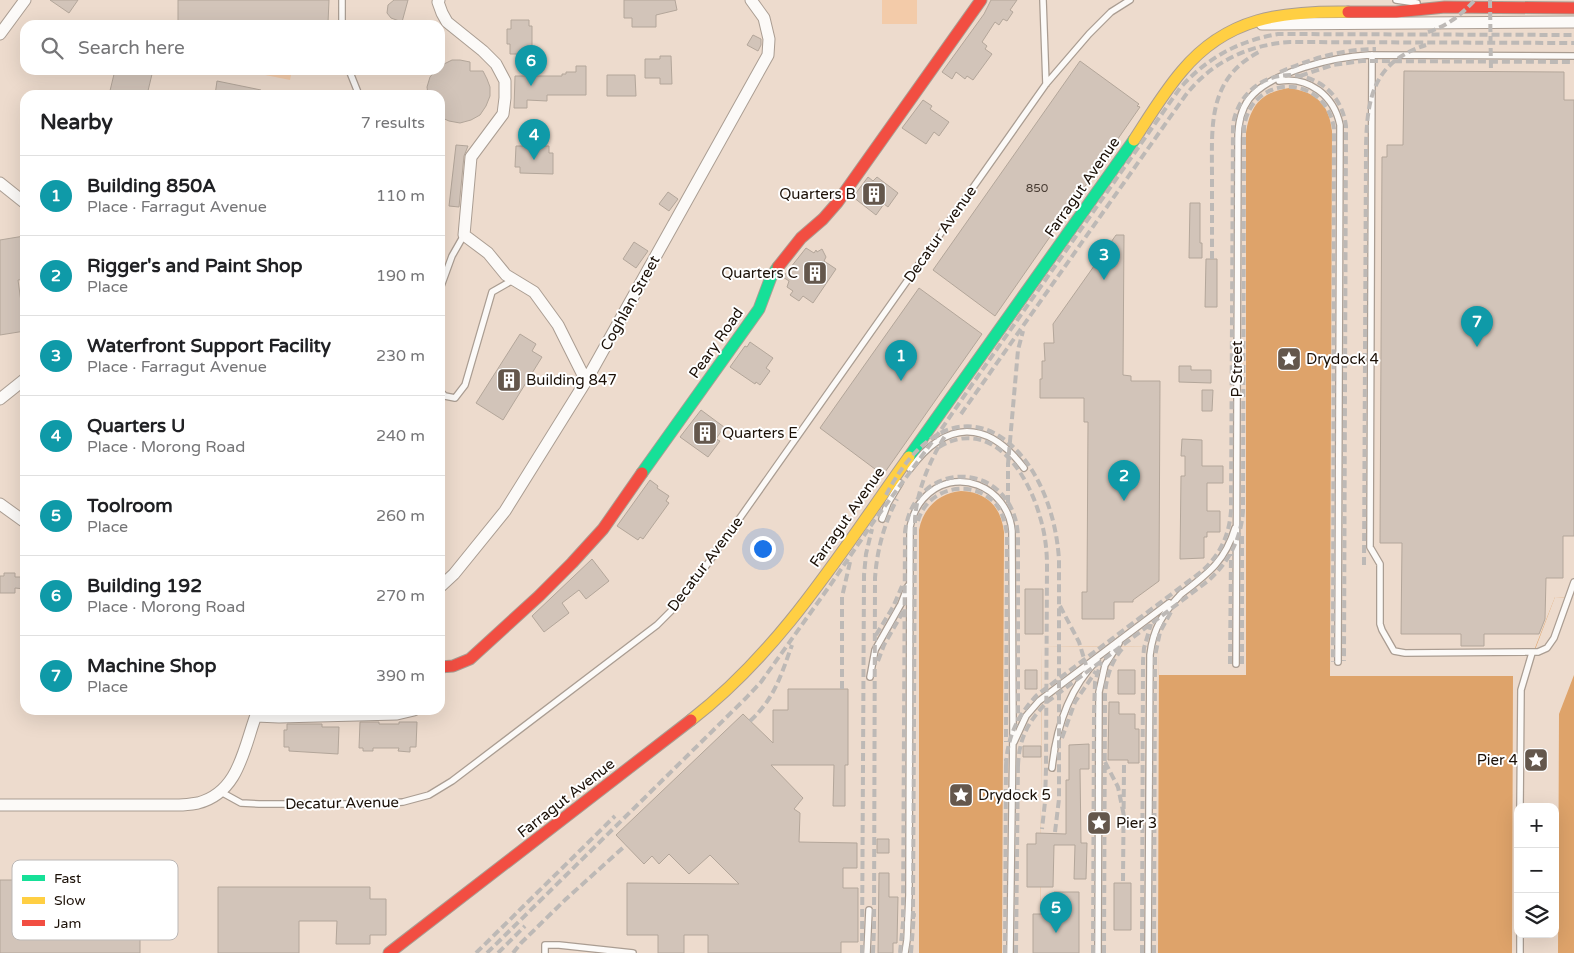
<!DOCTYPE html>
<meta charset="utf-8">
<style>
:root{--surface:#fff;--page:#f2f2f2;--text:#202124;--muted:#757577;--line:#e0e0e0;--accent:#2563eb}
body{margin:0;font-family:"Varela Round",sans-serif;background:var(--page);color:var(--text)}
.controls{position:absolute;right:15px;bottom:15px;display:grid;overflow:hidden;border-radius:10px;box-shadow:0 5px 20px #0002}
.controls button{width:45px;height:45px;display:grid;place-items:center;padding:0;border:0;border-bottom:1px solid var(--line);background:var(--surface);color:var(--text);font:25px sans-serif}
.you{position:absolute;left:762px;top:548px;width:18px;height:18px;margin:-12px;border:4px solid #fff;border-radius:50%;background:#1a73e8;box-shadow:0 0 0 8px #1a73e833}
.badge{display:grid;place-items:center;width:32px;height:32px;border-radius:50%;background:var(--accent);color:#fff;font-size:16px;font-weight:700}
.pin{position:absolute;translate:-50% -41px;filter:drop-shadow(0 1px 2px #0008)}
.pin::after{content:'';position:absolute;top:26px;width:18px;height:15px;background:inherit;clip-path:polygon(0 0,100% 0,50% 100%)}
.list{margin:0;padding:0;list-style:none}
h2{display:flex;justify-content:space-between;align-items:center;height:65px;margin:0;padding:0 20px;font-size:21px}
h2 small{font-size:16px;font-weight:400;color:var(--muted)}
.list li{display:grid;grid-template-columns:32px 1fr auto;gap:15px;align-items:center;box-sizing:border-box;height:80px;padding:0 20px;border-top:1px solid var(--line)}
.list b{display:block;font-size:19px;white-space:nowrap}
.list p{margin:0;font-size:16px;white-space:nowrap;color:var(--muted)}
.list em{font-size:16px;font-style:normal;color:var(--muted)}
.icon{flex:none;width:28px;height:28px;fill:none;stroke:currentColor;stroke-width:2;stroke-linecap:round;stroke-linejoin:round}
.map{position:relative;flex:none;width:1574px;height:953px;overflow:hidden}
.search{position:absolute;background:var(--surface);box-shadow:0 5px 20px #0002;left:20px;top:20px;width:425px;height:55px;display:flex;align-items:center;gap:12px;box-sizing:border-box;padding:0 18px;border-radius:15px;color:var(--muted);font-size:19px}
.panel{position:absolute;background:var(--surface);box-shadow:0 5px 20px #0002;left:20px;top:90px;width:425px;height:625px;border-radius:15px}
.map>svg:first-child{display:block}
</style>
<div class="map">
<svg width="1574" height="953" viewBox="0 0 1574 953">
<rect width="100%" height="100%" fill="#eddbcd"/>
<path fill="#f3cba9" d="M882 0H917V24H882Z
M241 70H292L290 80Z"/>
<path fill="#dea36a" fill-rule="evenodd" d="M1289 88C1316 92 1329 104 1332 131L1330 676H1524L1555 597 1574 598V953H1040L1042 646 1159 647V675H1246V133C1250 106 1261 92 1289 88ZM1518 807H1555V934H1518Z
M961 491C987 492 1001 507 1004 532L1002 953H919V530C923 508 939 493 961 491Z"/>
<path fill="#eddbcd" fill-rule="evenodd" d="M1555 597 1574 598V675L1559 714 1558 953H1512L1513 676H1525ZM1518 807H1555V934H1518Z
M1042 646 1159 647 1158 953H1040Z"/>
<path fill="#d2c4b9" stroke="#b3a69a" d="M50 0H78L69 13Z
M178 0H329L328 23 324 22V25H178Z
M394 0H408L402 22 391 18 387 13 388 5Z
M624 0H675L677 10 656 15V27H632V18H624Z
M991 0H1017L1010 10 1013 12 1007 21 1003 19 999 25 995 22 982 42 987 46 985 49 992 54 973 80 967 76 965 79 956 72 952 79 942 72 984 14Z
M511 20H529V26H532V49H529V54H510V44H507V29H511Z
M753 35 761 39V45L758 51 747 45Z
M660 56H671L672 84H660V78H645V59H660Z
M452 60H460L470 62V71H483L487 79 490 87V96L486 106 480 115 471 120 460 123 449 121 440 117V95H428L427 87 430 77 436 70H440V66Z
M1080 61 1139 104 1137 106 1140 107 995 316 933 270Z
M576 66H586V95H547V101L527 100V108H514L515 76H562V74H566V72H576Z
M115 70H153L147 95H109Z
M1404 71 1564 72V100H1574V536H1563V578H1546L1545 619 1539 634H1484V646H1461V634H1401L1402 543H1380L1382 157H1387V145H1403Z
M607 75H635L636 96H607Z
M217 81 261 90V95H215Z
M923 100 932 106 930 109 949 122 939 136 934 132 926 144 902 128Z
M456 145 468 146 464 156 459 207 449 206Z
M516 146H549V153H553V174L520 173V167H515Z
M868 177 873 181 877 177 898 193 888 207 884 204 876 215 853 197Z
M668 192 678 199 669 211 659 204Z
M1190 203H1200V243H1202V258H1189Z
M1116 235H1124L1123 375 1131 376V381H1160L1159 581 1133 600V602H1114V619H1082V592H1087L1088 422H1084V398H1040V379H1042V361H1045L1044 343H1054L1053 324Z
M24 236 25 279 18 280 25 331 0 335V240Z
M634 242 648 251 636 268 623 259Z
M806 248 814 253 816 250 817 252 822 249 826 257 824 261 836 269 813 303 803 296 799 301 790 295 793 291 787 287 789 281 783 277Z
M1206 259H1217V307H1205Z
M919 288 982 334 883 475 820 428Z
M520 334 536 344 532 351 542 357 503 420 476 403Z
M750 342 773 358 766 368 770 371 760 385 756 382 755 384 730 367 745 346 747 347Z
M1179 366H1191V370H1211V383L1179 382Z
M1202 390H1213L1212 411H1202Z
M701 410 724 427 716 439 720 441 708 457 680 437Z
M1182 439 1202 440V466H1223V483H1207V511H1220V532H1207V537H1204V558L1180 559 1181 476H1185V456H1181Z
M650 480 658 486 657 488 669 496 666 501 669 503 643 539 640 537 638 540 617 526Z
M592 559 609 581 586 599 579 590 562 603 569 613 544 632 532 616Z
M4 573H15V577H25V589L15 588V593H0V576H4Z
M1025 589H1043V634H1025Z
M1025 670H1037V689H1025Z
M1118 670H1135V694H1118Z
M788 689H848V765H845V806H833L834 765H771L803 798 794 809 800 813 799 842 857 843V868H843V888H858V942H841V953H708V935H684V953H658V935H627V883L739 884 710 855 689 874 669 854 659 864 652 856 644 864 616 835 743 714 773 743V710H788Z
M1109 702H1119V714H1135V729H1139V763H1128V760H1108Z
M360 722H379V724H399V722H417L416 747H410V752L398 751 399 748H373V751H363V748H359Z
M287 724H322V727H339L338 754 289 751V747H284V730H287Z
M1089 744V769H1080L1081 843H1087L1086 879H1074L1075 845H1054L1053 887H1027V844H1036V833L1066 834V780H1069V745Z
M1023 746H1041V757H1023Z
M877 839H889V853H877Z
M879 873H889V897H898L897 943H893V953H878Z
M0 880H140V953H0Z
M1114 883H1131V930H1114Z
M218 887H370V899H386V935H370V944H336L337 921H299V953H218Z
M1054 892H1079V953H1033V914H1054Z"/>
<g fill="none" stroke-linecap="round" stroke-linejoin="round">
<defs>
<path id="lane" d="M1043 0 1046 84
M1396 0 1417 3
M342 25V0
M1372 55 1370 547 1380 564V624L1382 630 1394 651 1405 653 1538 652 1547 648 1554 638 1574 582
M349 70 359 95
M1279 81C1309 76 1334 96 1340 125L1338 662
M440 289 452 256 464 235
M440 391 445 396 455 398 465 385 492 292 513 280
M910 469C946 420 987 419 1024 468
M882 519 888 503 900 483
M1180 595C1207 574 1225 562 1235 528
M1236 664 1238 139C1238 124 1240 111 1249 99 1271 71 1335 57 1369 55L1574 56
M870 677 875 650 901 604 908 586
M1014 742 1026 716 1039 701 1169 603
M1052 768C1056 729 1069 689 1097 660
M221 792 241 803 259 804H377L403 802 429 795 452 781 657 625 671 611 694 583 1046 84 1089 34 1111 12 1130 0
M1520 807 1521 690 1532 653
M545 953V945H559L633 953
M867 953 869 910
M905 953 907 940 909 895 910 527C912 517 916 507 923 499 954 464 1008 486 1012 531L1013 731 1010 953
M1098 953 1099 692 1105 665 1119 643
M1148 953 1150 655C1153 628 1163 613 1182 593
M1520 953V934"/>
<path id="street" d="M439 0 438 2 442 13 447 22 483 51 496 64 505 81V98L503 114 471 157 464 235 488 253 506 275 534 292 558 325 586 381
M1262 24 1574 22
M0 34 25 0
M0 183 25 203
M0 399 25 379
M0 504 25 522
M440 587 454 574 505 511 586 381 768 55 769 39 764 18 751 0
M256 716 279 717 397 714 414 710
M0 805H179C185 805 192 804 198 803 241 792 244 744 258 710"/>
<path id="fast" d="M909 457 1134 140
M642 473 759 309 771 277 778 267"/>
<path id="slow" d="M1134 140C1149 117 1164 92 1182 71 1227 17 1282 11 1348 12
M691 720C782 650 843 549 909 457"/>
<path id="jam" d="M1348 12H1396L1445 7 1574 8
M778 267 801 238 823 219 837 203 981 0
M440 667 453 666 470 659 539 596 572 563 603 529 642 473
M389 953 691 720"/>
</defs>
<use href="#lane" stroke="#aa9d92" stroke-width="8"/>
<use href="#street" stroke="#aa9d92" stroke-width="13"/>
<use href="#fast" stroke="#aa9d92" stroke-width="13"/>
<use href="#slow" stroke="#aa9d92" stroke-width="13"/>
<use href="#jam" stroke="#aa9d92" stroke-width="13"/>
<use href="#lane" stroke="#fcfaf8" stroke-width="5.5"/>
<use href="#street" stroke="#fcfaf8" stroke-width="11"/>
<use href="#fast" stroke="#16e098" stroke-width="11"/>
<use href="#slow" stroke="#ffcf43" stroke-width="11"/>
<use href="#jam" stroke="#f24e42" stroke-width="11"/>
<path stroke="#bdb9b6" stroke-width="4" stroke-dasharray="8 4" stroke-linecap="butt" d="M1490 0 1491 72
M1428 32C1447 26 1461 15 1475 0
M1280 72C1311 59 1341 49 1376 49
M1300 76 1333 65 1362 61 1574 62
M1212 259C1212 231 1212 204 1212 177 1212 127 1207 79 1259 52
M961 414 1185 96C1211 62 1248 45 1290 42L1574 43
M939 447C991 416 1028 473 1040 517 1045 533 1047 550 1047 566L1046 769 1045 802 1042 829
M886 495C956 361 1052 445 1059 560V799L1055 832
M1008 503V464L1018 350 1023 331
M918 521C927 488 970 478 994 502 1002 510 1005 522 1007 534L1006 742
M1364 565 1366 147C1367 98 1373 62 1426 45
M1060 606 1079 642 1086 665
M876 635 893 607 902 586
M878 661 884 645 904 610
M1230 664 1231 554
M1242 664V533
M842 689V597L850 562
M750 721C775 698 781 675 792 645
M1062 738 1075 702 1096 671
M1105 762 1118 787 1124 816
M1006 766C1007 738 1017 716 1037 695L1201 572C1220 555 1229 536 1231 511L1233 124C1245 58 1337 59 1346 126L1344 661
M1018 766C1019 738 1028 722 1047 702L1208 581C1229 562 1241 539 1243 511L1244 127C1252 72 1327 74 1334 129L1333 662
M1123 881 1124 765
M913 919 915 519C917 490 930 460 945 436
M476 953 615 816
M487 953 746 698 761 682 831 584 874 521 938 434 971 386 1180 88C1207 58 1238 41 1278 34L1574 35
M498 953 525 926
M513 953 521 943 566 899 626 845
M862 953 864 575 866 554 872 529
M873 953 874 928 875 578C877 550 884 524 897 499
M900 953 903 923 905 532C914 456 1015 459 1018 537V721
M911 953 914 913
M1005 953 1006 759
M1016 953 1018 761
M1093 953 1094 712 1095 682 1101 662
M1104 953 1105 695C1106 678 1111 662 1122 649
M1142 953 1143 661 1144 648 1151 624
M1154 953 1155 656 1160 632 1171 612"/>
</g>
<defs>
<symbol id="building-square" viewBox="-11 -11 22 22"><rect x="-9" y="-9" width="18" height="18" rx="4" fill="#64574c" stroke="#fff"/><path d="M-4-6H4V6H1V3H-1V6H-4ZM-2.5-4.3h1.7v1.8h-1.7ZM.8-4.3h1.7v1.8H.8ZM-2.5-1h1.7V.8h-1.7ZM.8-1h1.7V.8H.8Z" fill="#fff"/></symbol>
<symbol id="sight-square" viewBox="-11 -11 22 22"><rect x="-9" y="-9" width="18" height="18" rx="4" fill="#64574c" stroke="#fff"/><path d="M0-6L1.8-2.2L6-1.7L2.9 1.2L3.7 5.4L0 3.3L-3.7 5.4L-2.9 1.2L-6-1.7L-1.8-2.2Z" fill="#fff"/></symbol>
</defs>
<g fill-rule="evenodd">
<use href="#building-square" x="860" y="180" width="28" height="28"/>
<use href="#building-square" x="801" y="259" width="28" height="28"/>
<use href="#sight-square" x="1275" y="345" width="28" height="28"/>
<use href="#building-square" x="495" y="366" width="28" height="28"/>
<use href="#building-square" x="691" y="419" width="28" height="28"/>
<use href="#sight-square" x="1522" y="746" width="28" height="28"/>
<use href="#sight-square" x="947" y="781" width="28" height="28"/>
<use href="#sight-square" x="1085" y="809" width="28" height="28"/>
</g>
<g text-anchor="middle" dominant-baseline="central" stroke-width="4" stroke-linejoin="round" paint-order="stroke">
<g font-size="12" fill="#493d34">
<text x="1037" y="188">850</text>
</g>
<g font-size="15" fill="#1b1007" stroke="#fff">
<text transform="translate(1082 187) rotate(-55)">Farragut Avenue</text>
<text transform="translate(940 234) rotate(-55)">Decatur Avenue</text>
<text transform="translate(630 303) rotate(-61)">Coghlan Street</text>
<text transform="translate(716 343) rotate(-55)">Peary Road</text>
<text transform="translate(1237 369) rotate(-90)">P Street</text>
<text transform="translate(847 517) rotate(-55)">Farragut Avenue</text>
<text transform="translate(705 564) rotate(-53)">Decatur Avenue</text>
<text transform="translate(566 798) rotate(-38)">Farragut Avenue</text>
<text transform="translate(342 803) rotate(-1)">Decatur Avenue</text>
</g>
<g font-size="15" fill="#1b1007" stroke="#fff" text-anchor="start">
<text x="856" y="194" text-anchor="end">Quarters B</text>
<text x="798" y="273" text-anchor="end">Quarters C</text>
<text x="1306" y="359">Drydock 4</text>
<text x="526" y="380">Building 847</text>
<text x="722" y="433">Quarters E</text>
<text x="1518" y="760" text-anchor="end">Pier 4</text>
<text x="978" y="795">Drydock 5</text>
<text x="1116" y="823">Pier 3</text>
</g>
</g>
<rect x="12" y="860" width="166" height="80" rx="8" fill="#fff" stroke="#bbb7b5" stroke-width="1"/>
<rect x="22" y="875" width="23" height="6" fill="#16e098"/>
<rect x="22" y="897" width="23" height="7" fill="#ffcf43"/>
<rect x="22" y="920" width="23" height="6" fill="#f24e42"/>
<g font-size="14" fill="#1b1007">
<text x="54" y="883">Fast</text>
<text x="54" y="905">Slow</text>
<text x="54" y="928">Jam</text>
</g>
</svg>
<div class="controls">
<button>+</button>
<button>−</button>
<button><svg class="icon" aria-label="layers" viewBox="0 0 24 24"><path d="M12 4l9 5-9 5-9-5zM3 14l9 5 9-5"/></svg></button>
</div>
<div class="you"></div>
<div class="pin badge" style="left:901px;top:381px;background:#0f9aa8">1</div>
<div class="pin badge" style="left:1124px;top:501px;background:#0f9aa8">2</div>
<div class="pin badge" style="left:1104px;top:280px;background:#0f9aa8">3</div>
<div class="pin badge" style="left:534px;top:160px;background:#0f9aa8">4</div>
<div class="pin badge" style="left:1056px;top:933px;background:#0f9aa8">5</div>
<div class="pin badge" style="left:531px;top:86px;background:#0f9aa8">6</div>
<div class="pin badge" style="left:1477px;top:347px;background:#0f9aa8">7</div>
<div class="search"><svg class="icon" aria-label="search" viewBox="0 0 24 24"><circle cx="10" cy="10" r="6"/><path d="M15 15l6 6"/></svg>Search here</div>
<section class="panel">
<h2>Nearby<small>7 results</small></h2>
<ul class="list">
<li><span class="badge" style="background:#0f9aa8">1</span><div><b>Building 850A</b><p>Place · Farragut Avenue</p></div><em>110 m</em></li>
<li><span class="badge" style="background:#0f9aa8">2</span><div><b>Rigger's and Paint Shop</b><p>Place</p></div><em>190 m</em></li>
<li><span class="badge" style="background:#0f9aa8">3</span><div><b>Waterfront Support Facility</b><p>Place · Farragut Avenue</p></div><em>230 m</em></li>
<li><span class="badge" style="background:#0f9aa8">4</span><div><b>Quarters U</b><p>Place · Morong Road</p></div><em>240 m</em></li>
<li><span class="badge" style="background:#0f9aa8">5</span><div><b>Toolroom</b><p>Place</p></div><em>260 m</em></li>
<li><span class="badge" style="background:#0f9aa8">6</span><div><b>Building 192</b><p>Place · Morong Road</p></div><em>270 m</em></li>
<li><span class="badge" style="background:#0f9aa8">7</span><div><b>Machine Shop</b><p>Place</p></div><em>390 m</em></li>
</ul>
</section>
</div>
